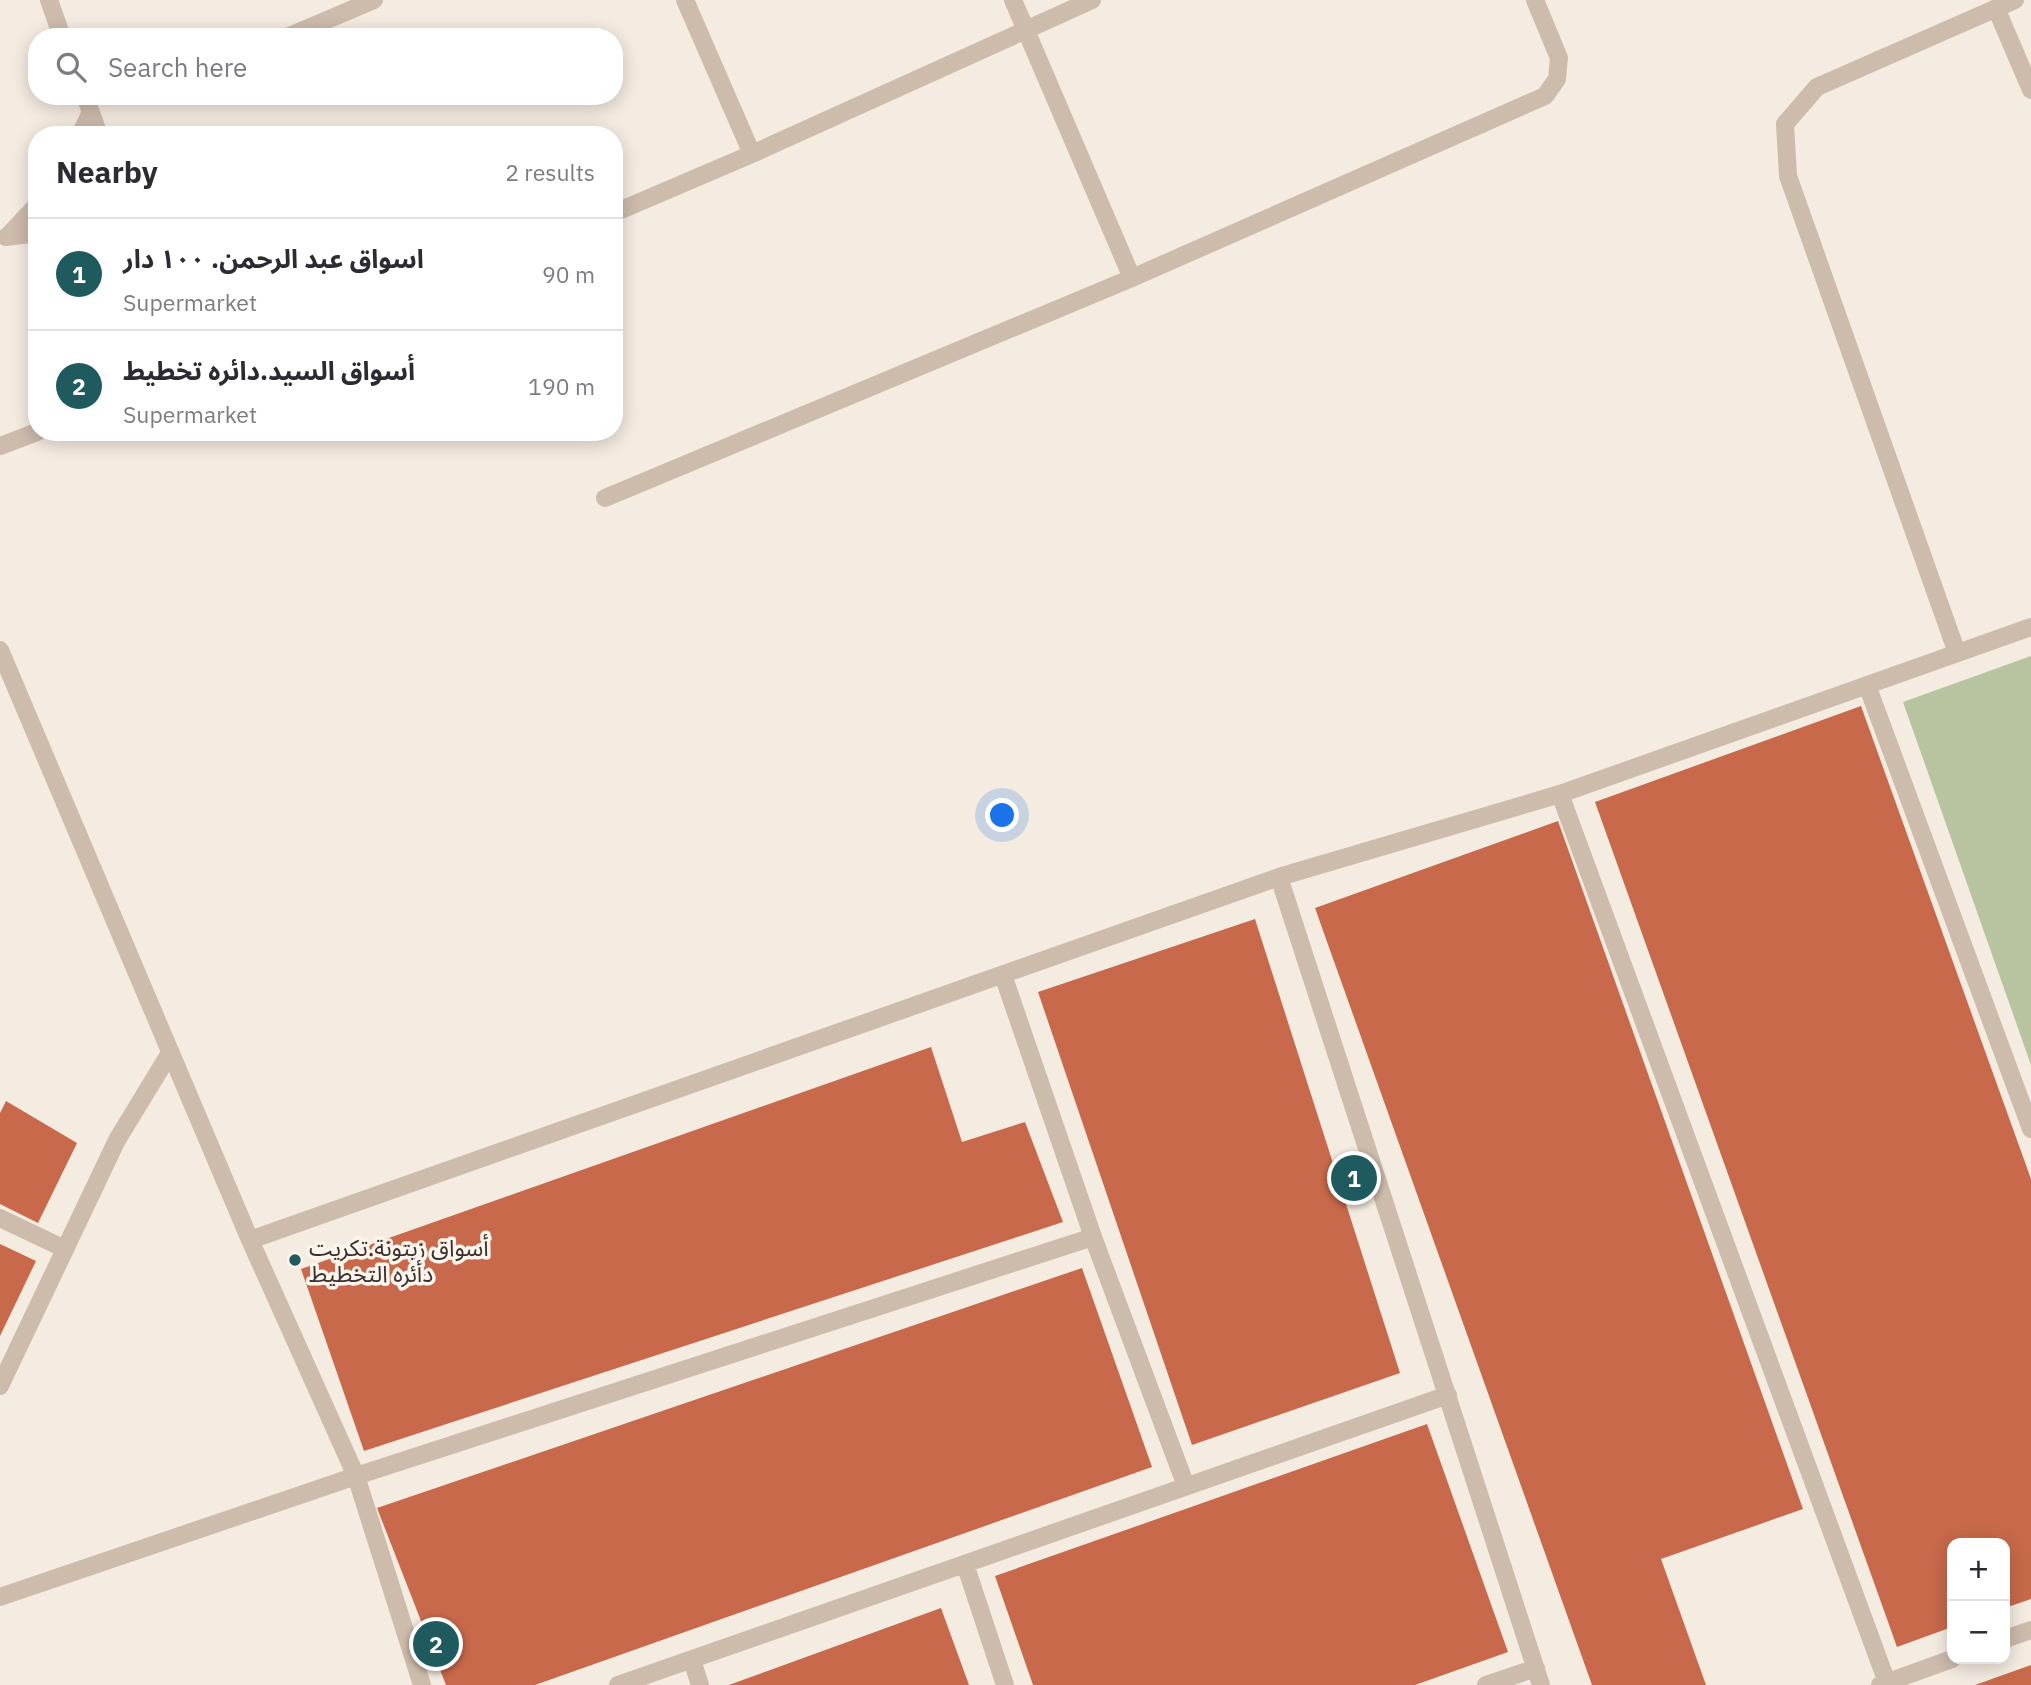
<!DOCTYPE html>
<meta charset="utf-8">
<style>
:root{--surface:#fff;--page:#f2f2f3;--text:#2b2b33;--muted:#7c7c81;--line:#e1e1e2;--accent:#1f5a5e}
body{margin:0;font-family:"IBM Plex Sans","Noto Sans Arabic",sans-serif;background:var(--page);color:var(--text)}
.controls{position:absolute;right:21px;bottom:21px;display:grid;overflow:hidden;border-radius:14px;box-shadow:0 4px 18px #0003}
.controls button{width:63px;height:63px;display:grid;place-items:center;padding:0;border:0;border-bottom:2px solid var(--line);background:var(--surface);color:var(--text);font:35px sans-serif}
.you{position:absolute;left:1003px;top:816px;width:24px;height:24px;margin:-18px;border:5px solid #fff;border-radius:50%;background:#1a73e8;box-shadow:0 0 0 10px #1a73e833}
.badge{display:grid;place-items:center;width:46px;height:46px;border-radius:50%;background:var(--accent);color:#fff;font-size:23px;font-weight:700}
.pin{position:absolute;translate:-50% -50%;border:4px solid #fff;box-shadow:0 2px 7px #0006}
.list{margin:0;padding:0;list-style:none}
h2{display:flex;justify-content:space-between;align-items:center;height:91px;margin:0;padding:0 28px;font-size:30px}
h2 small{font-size:23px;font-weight:400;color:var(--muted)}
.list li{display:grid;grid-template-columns:46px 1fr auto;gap:21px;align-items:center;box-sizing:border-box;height:112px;padding:0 28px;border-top:2px solid var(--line)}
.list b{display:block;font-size:26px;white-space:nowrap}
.list p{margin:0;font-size:23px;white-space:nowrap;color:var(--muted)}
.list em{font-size:23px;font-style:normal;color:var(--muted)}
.icon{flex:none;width:38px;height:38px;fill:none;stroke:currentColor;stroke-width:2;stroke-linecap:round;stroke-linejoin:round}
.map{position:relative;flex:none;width:2031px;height:1685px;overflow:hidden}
.search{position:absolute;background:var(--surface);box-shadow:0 4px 18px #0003;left:28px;top:28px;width:595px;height:77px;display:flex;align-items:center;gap:18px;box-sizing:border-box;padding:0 24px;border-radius:28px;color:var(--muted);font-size:26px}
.panel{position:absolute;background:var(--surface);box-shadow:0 4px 18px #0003;left:28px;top:126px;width:595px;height:315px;border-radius:28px}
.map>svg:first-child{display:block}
</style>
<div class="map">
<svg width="2031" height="1685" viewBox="0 0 2031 1685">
<rect width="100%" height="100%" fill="#f4ebe1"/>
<path fill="#b8c4a0" d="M2031 656V1065L1903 702Z"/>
<path fill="#c8694b" d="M1861 706 2031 1179V1599L2005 1608V1543H1952V1627L1897 1647 1595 802Z
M1558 821 1803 1509 1661 1559 1706 1685H1592L1315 908Z
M1255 919 1400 1373 1192 1445 1038 992Z
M931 1047 962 1142 1025 1122 1063 1222 364 1451 301 1269Z
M6 1101 77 1143 38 1223 0 1204V1113Z
M0 1244 36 1261 0 1336Z
M1082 1268 1152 1467 535 1685H446L377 1508Z
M1427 1424 1508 1652 1415 1685H1033L995 1576Z
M941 1608 969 1685H729Z
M2031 1665V1685H1975Z"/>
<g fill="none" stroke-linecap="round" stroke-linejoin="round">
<path stroke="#cdbbac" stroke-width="18" d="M49 0 62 37
M685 0 752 154
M1013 0 1132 278
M1996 8 2031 90
M287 37 374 0
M85 96 99 135
M80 135 91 112
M614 213 752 154 1092 0
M8 236 37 205
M6 237 37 233
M0 446 37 432
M605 498 1132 278 1545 96 1557 79 1559 58 1535 0
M0 650 250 1240 356 1476 422 1685
M1957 653 1788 176 1785 124 1817 87 2015 0
M1867 685 2031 1129
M1560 794 1888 1685
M1279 877 1541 1685
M1003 975 1093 1237 1186 1486
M0 1218 65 1249
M250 1240 1279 877 1560 794 2031 627
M0 1386 117 1140 170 1053
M965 1564 1005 1685
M0 1597 356 1476 1093 1237
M2005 1639 2031 1630
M692 1660 700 1685
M618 1685 1448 1395
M1486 1685 1536 1668
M1880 1685 1952 1659"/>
</g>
<circle fill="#1f5a5e" stroke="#fbf5ee" stroke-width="2.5" cx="295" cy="1260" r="7"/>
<g text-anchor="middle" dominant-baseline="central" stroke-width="7" stroke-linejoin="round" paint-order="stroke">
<g font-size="23" fill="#3b302b" stroke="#fbf5ee" text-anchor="start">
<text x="309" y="1247">أسواق زيتونة.تكريت<tspan x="309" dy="26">دأئره التخطيط</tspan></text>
</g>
</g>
</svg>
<div class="controls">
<button>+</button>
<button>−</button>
</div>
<div class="you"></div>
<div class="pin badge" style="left:1354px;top:1178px">1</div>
<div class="pin badge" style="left:436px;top:1644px">2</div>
<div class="search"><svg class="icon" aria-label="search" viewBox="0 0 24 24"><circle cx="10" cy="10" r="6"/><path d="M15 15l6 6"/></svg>Search here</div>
<section class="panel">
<h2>Nearby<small>2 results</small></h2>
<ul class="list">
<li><span class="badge">1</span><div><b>اسواق عبد الرحمن. ١٠٠ دار</b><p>Supermarket</p></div><em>90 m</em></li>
<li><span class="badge">2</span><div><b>أسواق السيد.دائره تخطيط</b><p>Supermarket</p></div><em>190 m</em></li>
</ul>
</section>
</div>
